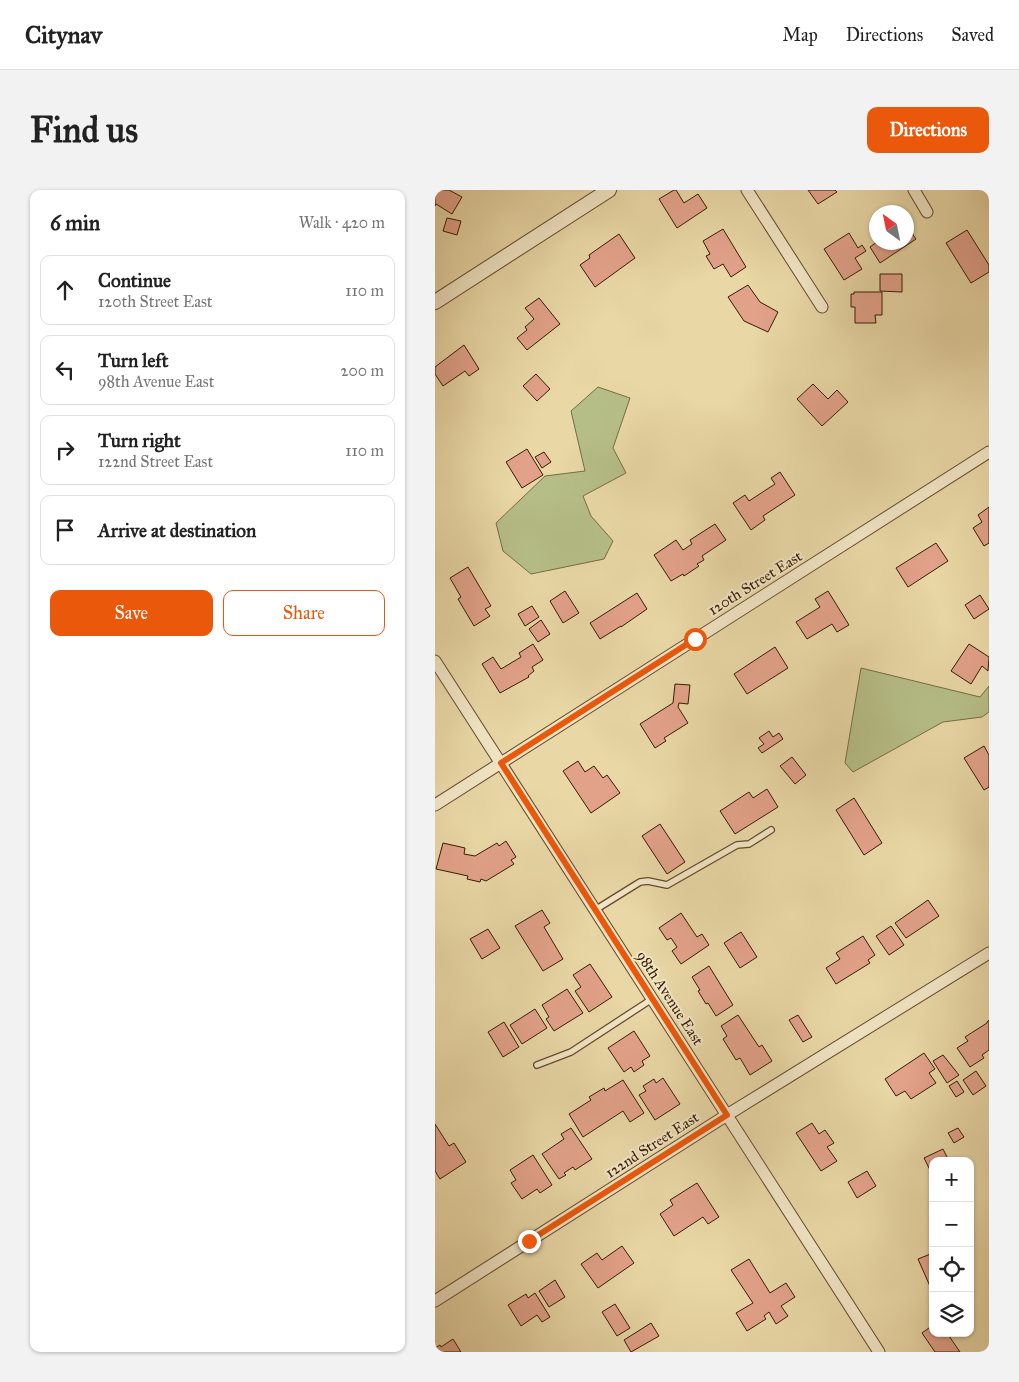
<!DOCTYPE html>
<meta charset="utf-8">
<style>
:root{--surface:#fff;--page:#f2f2f2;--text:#222;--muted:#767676;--line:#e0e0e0;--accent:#ea580c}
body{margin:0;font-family:"IM FELL Great Primer",serif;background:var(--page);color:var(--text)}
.controls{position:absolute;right:15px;bottom:15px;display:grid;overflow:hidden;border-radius:10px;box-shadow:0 1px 4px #0004}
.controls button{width:45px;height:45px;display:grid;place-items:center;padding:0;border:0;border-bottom:1px solid var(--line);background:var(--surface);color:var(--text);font:25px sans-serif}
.compass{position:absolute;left:434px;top:15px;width:45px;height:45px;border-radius:50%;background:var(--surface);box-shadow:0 1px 4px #0004;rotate:327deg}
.stop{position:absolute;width:15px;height:15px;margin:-11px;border:4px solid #ea580c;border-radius:50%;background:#fff}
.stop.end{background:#ea580c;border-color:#fff;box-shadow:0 1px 5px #0008}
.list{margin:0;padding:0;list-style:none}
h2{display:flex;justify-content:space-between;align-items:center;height:65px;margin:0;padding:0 20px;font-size:21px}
h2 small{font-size:16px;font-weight:400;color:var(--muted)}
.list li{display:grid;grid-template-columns:32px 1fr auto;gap:15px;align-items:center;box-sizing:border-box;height:70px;margin:0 10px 10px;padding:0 10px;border:1px solid var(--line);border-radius:10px}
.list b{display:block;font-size:19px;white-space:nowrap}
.list p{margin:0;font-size:16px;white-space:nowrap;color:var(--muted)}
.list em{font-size:16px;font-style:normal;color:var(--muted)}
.actions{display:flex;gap:10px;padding:15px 20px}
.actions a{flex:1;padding:11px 0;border:1px solid var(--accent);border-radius:10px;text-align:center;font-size:18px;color:var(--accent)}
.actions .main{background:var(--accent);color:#fff}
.icon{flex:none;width:28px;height:28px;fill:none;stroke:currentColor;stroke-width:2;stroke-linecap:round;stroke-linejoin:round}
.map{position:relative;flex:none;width:554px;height:1162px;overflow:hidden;border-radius:10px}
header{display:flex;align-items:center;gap:30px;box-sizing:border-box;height:70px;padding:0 25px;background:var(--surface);border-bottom:1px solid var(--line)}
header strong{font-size:24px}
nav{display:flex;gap:28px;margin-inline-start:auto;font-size:18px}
.intro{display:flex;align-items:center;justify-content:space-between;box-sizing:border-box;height:120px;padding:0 30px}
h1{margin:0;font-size:35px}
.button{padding:12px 22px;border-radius:10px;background:var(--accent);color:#fff;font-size:18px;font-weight:700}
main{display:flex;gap:30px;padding:0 30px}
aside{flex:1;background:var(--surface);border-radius:10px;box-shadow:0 1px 4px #0004}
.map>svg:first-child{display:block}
</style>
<header>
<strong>Citynav</strong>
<nav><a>Map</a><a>Directions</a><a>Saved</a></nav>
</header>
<div class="intro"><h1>Find us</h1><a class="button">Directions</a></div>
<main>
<aside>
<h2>6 min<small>Walk · 420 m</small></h2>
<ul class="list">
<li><svg class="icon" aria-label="ahead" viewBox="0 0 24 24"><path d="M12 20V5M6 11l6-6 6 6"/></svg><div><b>Continue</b><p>120th Street East</p></div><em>110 m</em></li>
<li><svg class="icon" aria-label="left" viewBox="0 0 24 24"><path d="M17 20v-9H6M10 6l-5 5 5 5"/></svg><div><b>Turn left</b><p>98th Avenue East</p></div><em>200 m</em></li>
<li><svg class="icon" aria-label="right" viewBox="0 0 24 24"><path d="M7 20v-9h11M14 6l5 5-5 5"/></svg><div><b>Turn right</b><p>122nd Street East</p></div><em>110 m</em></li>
<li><svg class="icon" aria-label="arrive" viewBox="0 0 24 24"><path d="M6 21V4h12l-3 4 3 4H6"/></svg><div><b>Arrive at destination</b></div></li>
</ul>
<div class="actions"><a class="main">Save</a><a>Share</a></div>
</aside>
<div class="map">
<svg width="554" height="1162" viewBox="0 0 554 1162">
<rect width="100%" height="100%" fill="#e9d7a6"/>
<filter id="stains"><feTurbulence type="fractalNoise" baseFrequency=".004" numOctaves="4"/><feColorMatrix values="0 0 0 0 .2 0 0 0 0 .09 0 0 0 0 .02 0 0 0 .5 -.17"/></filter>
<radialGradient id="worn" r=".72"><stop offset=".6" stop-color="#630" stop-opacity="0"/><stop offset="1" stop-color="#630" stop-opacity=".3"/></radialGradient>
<path fill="#b6be87" stroke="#766c44" d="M163 197 195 208 178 258 191 283 148 306 156 326 178 351 169 369 96 384 68 361 61 333 110 286 150 281 136 221Z
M426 478 545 507 554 496V522L547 527 508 532 418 582 410 573Z"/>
<path fill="#e2a28a" stroke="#371b02" d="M0 0H14L27 7 17 24 1 14 0 16Z
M239 0H241L249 13 263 4 272 18 242 38 224 9Z
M373 0H400L402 2 383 14Z
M12 28 26 31 22 45 8 41Z
M288 39 311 77 296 87 288 74 279 79 271 66 275 64 268 51Z
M532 40 554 75V82L536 93 511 53Z
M476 42 481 49 445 73 435 57 442 52H472V45Z
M414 43 423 58 427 55 431 61 420 68 427 79 409 90 389 59Z
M184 44 200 68 160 97 145 75 155 68 154 65Z
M445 84H467V102L445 101Z
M313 95 325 112 343 122 333 142 309 131 293 107Z
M419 102H447V125H440L441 133H420V117H416V104H419Z
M104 108 125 134 92 160 82 148 92 140 90 137 99 129 90 118Z
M29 155 44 179 34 186 30 181 8 196 0 184V177Z
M101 184 115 199 102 211 88 196Z
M378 194 393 209 402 200 413 212 387 236 362 209Z
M92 259 108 285 87 298 71 272Z
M109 262 116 272 107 278 100 267Z
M345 282 360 305 328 326 330 330 316 340 298 313 310 305 314 311 340 294 336 288Z
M554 317V353L549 356 538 338 547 332 543 325Z
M280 334 291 350 267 366 269 370 262 374 264 376 249 386 248 384 236 391 219 365 241 350 248 360 257 354 255 350Z
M501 353 513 371 473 397 461 378Z
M33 377 56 416 50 419 55 426 39 436 23 409 26 407 15 388Z
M130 401 144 423 128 433 115 411Z
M393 401 414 435 402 442 397 434 372 449 361 432 385 417 380 409Z
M202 403 212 419 186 437V436L165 449 155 433Z
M545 405 554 419 539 429 530 415Z
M97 416 104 427 90 436 83 424Z
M106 430 115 444 103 452 94 439Z
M98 454 108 470 97 477 99 481 93 486 94 487 65 503 47 474 58 467 66 479 86 467 84 463Z
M534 454 554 467 553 481 547 476 536 494 516 481Z
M340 457 353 478 312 504 299 484Z
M240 494 255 495 253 514 244 513 243 517 253 533 229 548 231 551 220 558 205 534 238 513Z
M334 541 338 547 344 543 348 549 327 563 323 558 329 554 324 548Z
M549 556 554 565V597L549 600 529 568Z
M357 567 371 585 360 594 345 576Z
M143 571 150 582 159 576 168 588 172 585 185 603 156 623 128 581Z
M332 599 343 617 300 644 285 621 314 602 318 608Z
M419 608 447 653 429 665 401 620Z
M225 634 250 672 232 684 207 646Z
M71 651 81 667 76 670 79 674 51 691 46 689 45 692 32 689 33 686 1 679 8 653 30 658 29 664 40 666 62 653 64 656Z
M493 710 504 726 471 748 460 733Z
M107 720 115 733 109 737 128 769 108 781 80 736Z
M246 723 262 747 267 744 274 755 246 774 237 761 242 757 236 748 232 750 224 738Z
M456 736 469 755 454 765 441 746Z
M53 739 65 758 47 769 35 749Z
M306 742 322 767 305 778 289 753Z
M428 746 440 765 433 770 435 773 401 794 391 778 405 769 401 763Z
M155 774 177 807 154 822 140 801 146 797 138 785Z
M274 776 298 815 281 826 273 813 271 814 263 801 265 800 257 787Z
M132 799 148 823 119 841 111 829 114 827 107 815Z
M100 819 112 838 87 854 75 835Z
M303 825 324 857 327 855 337 871 315 885 305 868 301 870 288 849 292 846 286 836Z
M363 825 377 847 368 852 354 830Z
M554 830V860L547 865 549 868 535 877 522 858 533 851 530 847 552 833V832Z
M69 832 84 857 68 867 53 842Z
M199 841 215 866 207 871 209 875 199 882 196 877 189 882 173 858Z
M489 863 500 879 494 883 501 893 476 909 470 901 461 906 450 889Z
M508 865 524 885 512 893 498 871Z
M541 881 551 896 538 905 528 890Z
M228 888 245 914 220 930 204 905 211 901 208 896 219 889 221 893Z
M188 890 209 923 195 932 188 921 148 947 134 924 156 910 154 907 169 898 170 901Z
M522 891 529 902 521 907 514 896Z
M377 933 384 944 390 940 399 953 392 957 402 971 386 981 361 943Z
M0 934 14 956 19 953 31 972 5 989 0 981Z
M136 938 157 969 140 980 138 977 129 983 131 985 124 989 107 964 129 949 126 944Z
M523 938 529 947 519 953 513 943Z
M508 959 514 971H498V986L489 968Z
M98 965 117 995 105 1003 102 999 87 1009 76 993 81 990 75 980Z
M432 981 441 996 422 1008 413 992Z
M262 993 284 1027 273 1034 268 1027 239 1046 225 1024 238 1015 235 1010Z
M187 1056 199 1073 163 1098 146 1074 162 1063 167 1070Z
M498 1063V1103L483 1069Z
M314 1069 335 1103 351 1093 360 1107 346 1116 353 1126 341 1134 334 1122 329 1126 331 1129 312 1141 301 1123 318 1113 296 1080Z
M120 1090 130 1107 114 1117 104 1101Z
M100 1103 115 1127 107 1132 102 1125 86 1136 73 1115 91 1104 93 1108Z
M180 1114 195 1138 182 1146 167 1122Z
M216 1133 224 1146 196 1162 189 1150Z
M498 1135V1143H512L525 1162H500L487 1143Z
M18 1149 26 1162H0V1158L5 1155 6 1157Z"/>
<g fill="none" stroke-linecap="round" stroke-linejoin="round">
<defs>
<path id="service" d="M160 720 205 692 213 691 232 695 302 655 314 654 336 640
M102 875 136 862 217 809"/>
<path id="minor" d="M312 0 387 117
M479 0 492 22
M0 471 444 1162
M0 615 554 262
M0 1111 292 925 554 763"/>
<path id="tertiary" d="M0 112 174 0"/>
</defs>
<use href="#service" stroke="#644a2b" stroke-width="8"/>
<use href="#minor" stroke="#644a2b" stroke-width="13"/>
<use href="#tertiary" stroke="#644a2b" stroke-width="16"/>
<use href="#service" stroke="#f1e5c5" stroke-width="5.5"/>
<use href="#minor" stroke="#f1e5c5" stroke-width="11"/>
<use href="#tertiary" stroke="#f1e5c5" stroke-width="14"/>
</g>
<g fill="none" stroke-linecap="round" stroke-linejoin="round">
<path stroke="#ea580c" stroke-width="6" d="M94 1051 292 925 66 573 260 449"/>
</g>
<g text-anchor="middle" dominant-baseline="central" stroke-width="4" stroke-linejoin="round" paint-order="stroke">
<g font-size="15" fill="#371b02" stroke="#f1e5c5">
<text transform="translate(320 393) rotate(-32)">120th Street East</text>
<text transform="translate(235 808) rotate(57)">98th Avenue East</text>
<text transform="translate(217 955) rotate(-33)">122nd Street East</text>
</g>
</g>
<rect width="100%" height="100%" filter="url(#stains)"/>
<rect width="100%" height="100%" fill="url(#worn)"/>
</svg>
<div class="controls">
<button>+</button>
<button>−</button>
<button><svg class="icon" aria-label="locate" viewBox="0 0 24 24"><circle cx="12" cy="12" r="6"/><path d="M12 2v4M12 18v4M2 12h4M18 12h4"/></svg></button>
<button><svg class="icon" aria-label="layers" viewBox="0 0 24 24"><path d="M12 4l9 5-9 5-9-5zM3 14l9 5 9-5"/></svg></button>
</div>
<svg class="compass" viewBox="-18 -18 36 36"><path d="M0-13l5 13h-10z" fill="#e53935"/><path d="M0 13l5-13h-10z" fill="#767676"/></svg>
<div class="stop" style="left:260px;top:449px"></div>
<div class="stop end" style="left:94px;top:1051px"></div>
</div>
</main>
